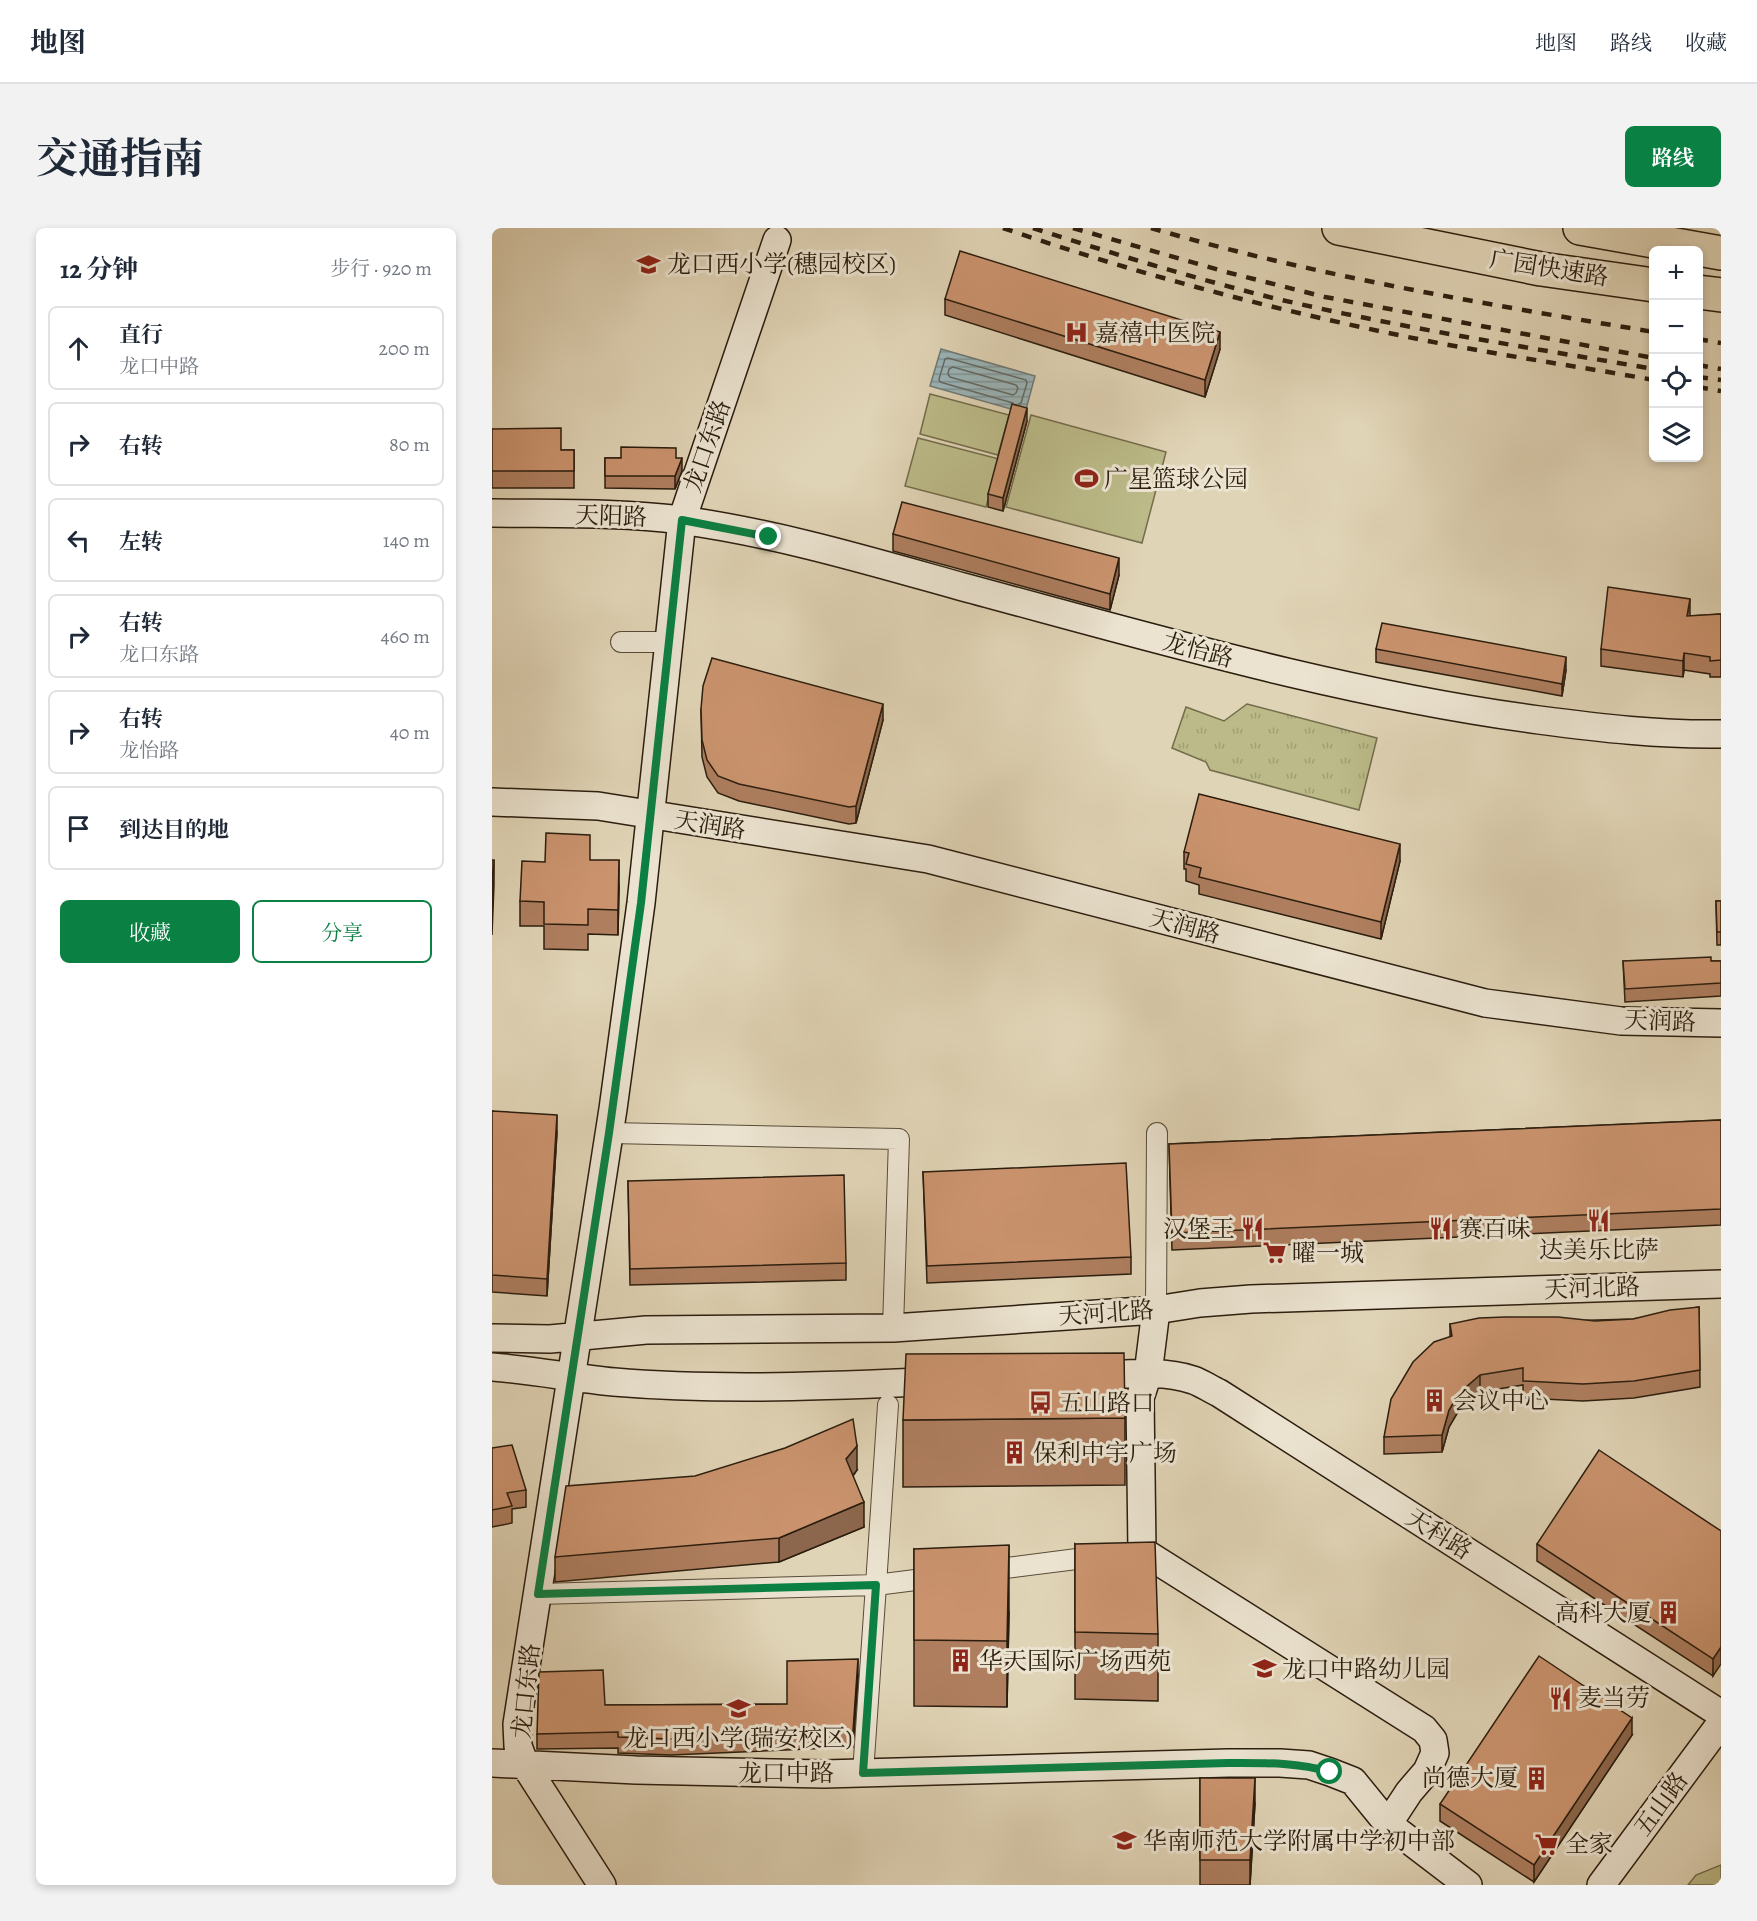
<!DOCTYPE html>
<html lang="zh">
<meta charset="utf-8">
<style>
:root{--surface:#fff;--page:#f2f2f3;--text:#1f2937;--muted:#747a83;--line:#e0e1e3;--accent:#0b8043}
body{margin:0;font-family:Alegreya,"Noto Serif SC",serif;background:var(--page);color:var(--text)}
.controls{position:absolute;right:18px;top:18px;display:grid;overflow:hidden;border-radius:9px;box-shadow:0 3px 9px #0003}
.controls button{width:54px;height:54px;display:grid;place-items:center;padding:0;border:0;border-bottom:2px solid var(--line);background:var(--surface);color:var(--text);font:30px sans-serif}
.stop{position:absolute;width:18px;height:18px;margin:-14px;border:4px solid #0b8043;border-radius:50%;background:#fff}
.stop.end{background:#0b8043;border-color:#fff;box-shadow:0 2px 6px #0008}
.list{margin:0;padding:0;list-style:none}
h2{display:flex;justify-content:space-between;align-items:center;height:78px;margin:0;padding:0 24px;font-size:26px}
h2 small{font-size:20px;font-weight:400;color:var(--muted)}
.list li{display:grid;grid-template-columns:39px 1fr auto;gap:18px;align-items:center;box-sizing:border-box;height:84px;margin:0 12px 12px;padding:0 12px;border:2px solid var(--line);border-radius:9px}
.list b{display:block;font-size:22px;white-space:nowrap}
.list p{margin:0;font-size:20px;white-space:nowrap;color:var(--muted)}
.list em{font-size:20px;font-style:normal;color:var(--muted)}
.actions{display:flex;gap:12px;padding:18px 24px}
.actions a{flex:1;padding:14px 0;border:2px solid var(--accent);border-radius:9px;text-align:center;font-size:21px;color:var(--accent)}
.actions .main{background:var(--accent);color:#fff}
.icon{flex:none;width:33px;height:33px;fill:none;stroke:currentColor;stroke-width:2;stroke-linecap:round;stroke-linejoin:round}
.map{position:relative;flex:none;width:1229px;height:1657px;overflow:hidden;border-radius:9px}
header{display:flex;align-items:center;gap:36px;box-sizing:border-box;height:84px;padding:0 30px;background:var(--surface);border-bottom:2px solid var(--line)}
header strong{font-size:28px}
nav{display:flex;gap:33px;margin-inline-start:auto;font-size:21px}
.intro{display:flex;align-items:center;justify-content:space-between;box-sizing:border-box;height:144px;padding:0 36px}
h1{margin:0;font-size:42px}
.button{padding:15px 27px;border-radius:9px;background:var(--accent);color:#fff;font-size:21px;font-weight:700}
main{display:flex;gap:36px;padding:0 36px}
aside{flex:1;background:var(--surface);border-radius:9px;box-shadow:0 3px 9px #0003}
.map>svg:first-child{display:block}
</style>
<header>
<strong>地图</strong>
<nav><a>地图</a><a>路线</a><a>收藏</a></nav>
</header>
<div class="intro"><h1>交通指南</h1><a class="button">路线</a></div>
<main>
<aside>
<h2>12 分钟<small>步行 · 920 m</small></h2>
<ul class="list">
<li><svg class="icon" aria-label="ahead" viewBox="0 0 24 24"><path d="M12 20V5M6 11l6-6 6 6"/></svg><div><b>直行</b><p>龙口中路</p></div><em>200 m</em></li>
<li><svg class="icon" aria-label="right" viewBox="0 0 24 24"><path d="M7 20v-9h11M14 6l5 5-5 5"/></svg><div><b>右转</b></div><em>80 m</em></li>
<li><svg class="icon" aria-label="left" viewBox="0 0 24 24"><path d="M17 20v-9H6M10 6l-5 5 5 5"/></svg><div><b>左转</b></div><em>140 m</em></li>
<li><svg class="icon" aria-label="right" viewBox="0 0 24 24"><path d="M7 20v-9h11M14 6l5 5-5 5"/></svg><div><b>右转</b><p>龙口东路</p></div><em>460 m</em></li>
<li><svg class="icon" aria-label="right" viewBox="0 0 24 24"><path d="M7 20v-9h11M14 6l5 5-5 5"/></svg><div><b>右转</b><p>龙怡路</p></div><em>40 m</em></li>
<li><svg class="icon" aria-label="arrive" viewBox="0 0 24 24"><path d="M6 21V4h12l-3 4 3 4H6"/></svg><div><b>到达目的地</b></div></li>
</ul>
<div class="actions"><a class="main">收藏</a><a>分享</a></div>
</aside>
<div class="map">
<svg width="1229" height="1657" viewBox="0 0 1229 1657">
<defs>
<pattern id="grass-tufts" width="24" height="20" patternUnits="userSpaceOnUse" patternTransform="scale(1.5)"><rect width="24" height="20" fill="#bbba88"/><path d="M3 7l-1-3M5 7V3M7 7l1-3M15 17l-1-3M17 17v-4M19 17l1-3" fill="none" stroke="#a19f74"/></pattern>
<pattern id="water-rules" width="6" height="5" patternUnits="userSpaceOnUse" patternTransform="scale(1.5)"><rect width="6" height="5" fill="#9ab5ba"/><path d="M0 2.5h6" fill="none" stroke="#7e9396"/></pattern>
</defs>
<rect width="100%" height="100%" fill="#e0d4b6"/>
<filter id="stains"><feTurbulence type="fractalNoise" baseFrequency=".00333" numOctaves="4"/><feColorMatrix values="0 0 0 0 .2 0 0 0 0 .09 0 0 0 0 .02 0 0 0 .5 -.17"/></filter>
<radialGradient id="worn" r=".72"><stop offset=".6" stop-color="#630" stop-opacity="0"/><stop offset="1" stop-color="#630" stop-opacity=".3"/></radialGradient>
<path fill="url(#grass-tufts)" stroke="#736c4b" stroke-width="1.5" d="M755 476 885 510 867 582 718 542 714 534 680 520 694 479 732 493Z"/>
<path fill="#bbba88" stroke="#736c4b" stroke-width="1.5" d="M438 166 517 187 506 227 428 206Z
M539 187 674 224 650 315 514 279Z
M426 210 507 231 494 279 413 258Z
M1229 1637V1657H1196L1204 1647Z"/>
<path fill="url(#water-rules)" stroke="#6e7875" stroke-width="1.5" d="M449 121 543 148 533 185 438 158Z"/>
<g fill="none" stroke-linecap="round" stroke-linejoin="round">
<path stroke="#626964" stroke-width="1.5" d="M461 139 524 157 526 160 524 165 521 167 458 149 456 146 457 141Z
M521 175 448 154 447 151 453 131 456 130 534 152 535 155 529 175 527 176"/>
<defs>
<path id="street" d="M129 414H177
M118 905 407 911 401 1100
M664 1082 665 905
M491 1343 608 1328
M46 1366 384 1357 396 1177
M371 1545 384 1357 447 1349"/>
<path id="secondary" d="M0 285C63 286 127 284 189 292 284 305 378 333 471 359 661 410 851 466 1047 492 1108 500 1168 507 1229 506
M0 574 106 578 436 631 993 775 1129 793 1229 795
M664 1082 656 1146 648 1170 650 1323 932 1501 941 1512 943 1525 935 1543 917 1564 896 1596
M0 1110 58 1111 154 1102 401 1100 664 1082 708 1075 759 1071 1229 1056
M0 1139C41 1142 81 1150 122 1154 230 1163 341 1158 449 1153
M595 1148C629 1147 668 1141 701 1152 710 1155 718 1161 727 1165L1229 1486
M0 1535 144 1542 332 1546 736 1535H788L817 1537 838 1544 861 1553 896 1596 976 1657
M110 1657 33 1537 26 1518 25 1496 121 881 149 675 190 292 285 12
M1109 1657 1229 1495"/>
<path id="highway" d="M847 0 1049 41 1162 57
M1088 0 1229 25
M1206 64 1229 67"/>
</defs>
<use href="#street" stroke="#584b38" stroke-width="22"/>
<use href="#secondary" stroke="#2b1d0e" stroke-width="30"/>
<use href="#highway" stroke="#2b1d0e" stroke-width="36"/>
<use href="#street" stroke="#ebe3d0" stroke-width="20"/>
<use href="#secondary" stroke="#ebe3d0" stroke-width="27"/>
<use href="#highway" stroke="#e0d4b6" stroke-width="33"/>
<path stroke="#2b1d0e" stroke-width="4.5" stroke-dasharray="10 10" stroke-linecap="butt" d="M511 0C642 45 775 80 911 108 993 125 1078 137 1162 152
M541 0C619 25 698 49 777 69 904 99 1033 119 1162 141
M581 0 734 44 833 69 1162 130
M659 0C823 48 993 76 1162 104
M1206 111 1229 115
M1206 137 1229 141
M1206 149 1229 152
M1206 159 1229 163"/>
</g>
<path fill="#ae7e5f" stroke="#2b1d0e" stroke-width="1.5" d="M453 71 728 121 713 169 453 87Z
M535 193 511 283 496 279V266Z
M0 201 69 222H82V260H0Z
M113 230H184L190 243 183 261 113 260Z
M401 306 627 347 618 382 401 323Z
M1229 386V449H1218V446L1192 442 1191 449 1109 438V421L1198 388Z
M884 421 1074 442 1070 468 884 434Z
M209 481 391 492 364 595 357 596 247 573 226 565 215 549 210 529Z
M692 624 908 633 889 711 707 666V657L694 653V641H692Z
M98 632 127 657 126 707 96 706V722L52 721V698H28V673L53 634Z
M1224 673H1229V717H1225Z
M1131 733H1229V768L1133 774Z
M0 883 65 904 55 1068 0 1064Z
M1229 892V997L680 1022 677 916Z
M431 944 639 1029V1046L435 1055Z
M136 953 354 1035V1052L138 1057Z
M1207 1079 1208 1159 1142 1170 1091 1173 1031 1170V1157L988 1164 967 1182 957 1199 950 1224 892 1226V1209L958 1109V1096L1141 1091Z
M633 1190V1257L411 1259V1192Z
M0 1220 34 1262V1279L20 1281V1295L0 1299Z
M365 1242 361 1248 372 1299 287 1334 63 1354V1329Z
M1229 1303 1221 1448 1045 1333V1316Z
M583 1316 666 1406V1473L583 1471Z
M422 1321 517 1384 515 1479 422 1478Z
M366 1447 361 1519 179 1527 126 1525V1520L45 1521V1506L113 1477 295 1476Z
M1140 1507 1042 1654 948 1593V1576Z
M708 1550 763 1575 758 1657H708Z"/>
<path fill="#8d674d" stroke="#2b1d0e" stroke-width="1.5" d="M728 104V121L713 169V152Z
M535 180V193L511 283V270Z
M190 230V243L183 261V248Z
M627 330V347L618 382V366Z
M1198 371V388L1195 405V388Z
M1192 425V442L1191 449V433Z
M1074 429V442L1070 468V456Z
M391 476V492L364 595V578Z
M908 616V633L889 711V694Z
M2 632V657L0 707V682Z
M127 632V657L126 707V682Z
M65 887V904L55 1068V1051Z
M988 1147V1164L967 1182 957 1199 950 1224V1207L957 1182 967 1165Z
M365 1218V1242L354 1256V1231Z
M372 1274V1299L287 1334V1310Z
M517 1317V1384L515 1479V1413Z
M1229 1419V1436L1221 1448V1431Z
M366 1431V1447L361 1519V1503Z
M1140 1490V1507L1042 1654V1637Z
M763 1550V1575L758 1657V1632Z"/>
<path fill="#ca936e" stroke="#2b1d0e" stroke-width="1.5" d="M468 23 728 104 713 152 453 71Z
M520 176 535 180 511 270 496 266Z
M69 200V222H82V243H0V201Z
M129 219 184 220V230H190L183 248H113V230H129Z
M410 274 627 330 618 366 401 306Z
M1116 359 1198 371 1195 388 1229 386V432L1218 433V429L1192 425 1191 433 1109 421Z
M890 395 1074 429 1070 456 884 421Z
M220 430 391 476 364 578 357 579 247 556 226 548 215 532 210 512 209 481 211 458Z
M707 566 908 616 889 694 707 649 709 640 694 636 697 625 692 624Z
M54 605 98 607V632H127L126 682 96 681V697L52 696V674L28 673 30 633 53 634Z
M0 632H2L0 682Z
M1224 673H1229V704H1225Z
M1219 729V733H1229V755L1133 761 1131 733Z
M0 883 65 887 55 1051 0 1047Z
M1229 892V981L680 1005 677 916Z
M634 935 639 1029 435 1038 431 944Z
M352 947 354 1035 138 1041 136 953Z
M1207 1079 1208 1142 1142 1153 1091 1156 1031 1153V1140L988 1147 967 1165 957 1182 950 1207 892 1209 899 1171 921 1134 942 1114 960 1108 958 1096 987 1090 1013 1089H1066L1103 1093 1141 1091 1178 1082Z
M632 1125 633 1190 411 1192 414 1126Z
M361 1191 365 1218 354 1231 372 1274 287 1310 63 1329 74 1258 203 1248 293 1220Z
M20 1217 34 1262 15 1265 20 1278 0 1282V1220Z
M1107 1222 1229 1303V1419L1221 1431 1045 1316Z
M663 1314 666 1406 583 1404V1316Z
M517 1317 515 1413 422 1412V1321Z
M1047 1428 1140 1490 1042 1637 948 1576Z
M366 1431 361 1503 179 1511 126 1509V1504L45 1506 47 1444 111 1442 113 1477 295 1476V1433Z
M708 1550H763L758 1632H708Z"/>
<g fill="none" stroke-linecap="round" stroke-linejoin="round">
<path stroke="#0b8043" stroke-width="8" d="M277 309 190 292 149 675 117 905 46 1366 384 1357 371 1545 736 1535C771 1535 804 1534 838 1544"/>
</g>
<defs>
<symbol id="school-bare" viewBox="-9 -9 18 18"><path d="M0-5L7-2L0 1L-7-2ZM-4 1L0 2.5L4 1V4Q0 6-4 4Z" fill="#8f2418" stroke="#ebe3d0" stroke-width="2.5" paint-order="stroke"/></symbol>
<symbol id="hospital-bare" viewBox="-9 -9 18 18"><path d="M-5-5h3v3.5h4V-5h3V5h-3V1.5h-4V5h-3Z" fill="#8f2418" stroke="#ebe3d0" stroke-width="2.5" paint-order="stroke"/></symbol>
<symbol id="stadium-bare" viewBox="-9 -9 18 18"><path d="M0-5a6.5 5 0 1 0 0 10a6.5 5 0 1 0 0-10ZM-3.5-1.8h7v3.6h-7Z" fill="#8f2418" stroke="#ebe3d0" stroke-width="2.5" paint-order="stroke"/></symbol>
<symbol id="restaurant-bare" viewBox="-9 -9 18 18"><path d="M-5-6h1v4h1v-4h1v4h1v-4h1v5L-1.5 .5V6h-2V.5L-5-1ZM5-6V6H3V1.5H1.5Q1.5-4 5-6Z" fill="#8f2418" stroke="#ebe3d0" stroke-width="2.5" paint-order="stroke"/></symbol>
<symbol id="supermarket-bare" viewBox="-9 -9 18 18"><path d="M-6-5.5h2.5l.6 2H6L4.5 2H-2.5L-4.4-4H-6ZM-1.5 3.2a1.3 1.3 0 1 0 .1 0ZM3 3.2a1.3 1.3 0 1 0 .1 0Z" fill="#8f2418" stroke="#ebe3d0" stroke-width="2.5" paint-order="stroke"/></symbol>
<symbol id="building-bare" viewBox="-9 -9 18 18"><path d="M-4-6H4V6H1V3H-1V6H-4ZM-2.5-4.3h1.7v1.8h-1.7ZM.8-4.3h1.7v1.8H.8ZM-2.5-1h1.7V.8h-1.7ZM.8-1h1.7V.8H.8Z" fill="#8f2418" stroke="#ebe3d0" stroke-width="2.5" paint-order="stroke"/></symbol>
<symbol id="bus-bare" viewBox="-9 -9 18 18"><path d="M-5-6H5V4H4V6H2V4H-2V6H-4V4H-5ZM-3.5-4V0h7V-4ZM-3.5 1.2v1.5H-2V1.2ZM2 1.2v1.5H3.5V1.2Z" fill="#8f2418" stroke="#ebe3d0" stroke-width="2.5" paint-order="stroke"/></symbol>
</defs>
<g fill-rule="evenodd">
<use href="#school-bare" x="140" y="20" width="33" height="33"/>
<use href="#hospital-bare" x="568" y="88" width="33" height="33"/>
<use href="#stadium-bare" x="578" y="234" width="33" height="33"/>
<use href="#restaurant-bare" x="1090" y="976" width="33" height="33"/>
<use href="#restaurant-bare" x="744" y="984" width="33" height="33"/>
<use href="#restaurant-bare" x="932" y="984" width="33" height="33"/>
<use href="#supermarket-bare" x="766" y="1008" width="33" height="33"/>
<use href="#building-bare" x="926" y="1156" width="33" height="33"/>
<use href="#bus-bare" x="532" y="1158" width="33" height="33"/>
<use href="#building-bare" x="506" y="1208" width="33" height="33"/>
<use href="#building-bare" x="1160" y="1368" width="33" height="33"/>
<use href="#building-bare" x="452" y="1416" width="33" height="33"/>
<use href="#school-bare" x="756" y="1424" width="33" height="33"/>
<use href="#restaurant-bare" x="1052" y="1454" width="33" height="33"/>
<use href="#school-bare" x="230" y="1464" width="33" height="33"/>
<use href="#building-bare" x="1028" y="1534" width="33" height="33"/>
<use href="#school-bare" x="616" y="1596" width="33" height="33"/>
<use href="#supermarket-bare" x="1038" y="1600" width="33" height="33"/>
</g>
<g text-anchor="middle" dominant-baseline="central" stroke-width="6" stroke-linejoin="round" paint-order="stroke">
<g font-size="24" fill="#2b1d0e" stroke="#ebe3d0" text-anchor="start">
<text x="175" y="36">龙口西小学(穗园校区)</text>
<text x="603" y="105">嘉禧中医院</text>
<text x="612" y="251">广星篮球公园</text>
<text x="743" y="1001" text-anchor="end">汉堡王</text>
<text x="967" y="1001">赛百味</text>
<text x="1107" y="1022" text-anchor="middle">达美乐比萨</text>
<text x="800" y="1025">曜一城</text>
<text x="961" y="1173">会议中心</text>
<text x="567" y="1175">五山路口</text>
<text x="541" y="1225">保利中宇广场</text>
<text x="1159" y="1385" text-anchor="end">高科大厦</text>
<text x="487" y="1433">华天国际广场西苑</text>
<text x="790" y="1441">龙口中路幼儿园</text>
<text x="1086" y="1470">麦当劳</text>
<text x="246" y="1510" text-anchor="middle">龙口西小学(瑞安校区)</text>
<text x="1026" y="1550" text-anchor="end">尚德大厦</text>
<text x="651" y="1613">华南师范大学附属中学初中部</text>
<text x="1073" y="1616">全家</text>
</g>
<g font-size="24" fill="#2b1d0e" stroke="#ebe3d0">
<text transform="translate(1057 40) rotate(9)">广园快速路</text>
<text transform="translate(215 218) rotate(-71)">龙口东路</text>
<text transform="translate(119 288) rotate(2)">天阳路</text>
<text transform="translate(706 422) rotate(15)">龙怡路</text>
<text transform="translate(218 597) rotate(9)">天润路</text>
<text transform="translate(693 698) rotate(15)">天润路</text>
<text transform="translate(1168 793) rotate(2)">天润路</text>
<text transform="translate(1100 1060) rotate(-2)">天河北路</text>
<text transform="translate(614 1085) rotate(-4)">天河北路</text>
<text transform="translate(947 1306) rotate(32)">天科路</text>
<text transform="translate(34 1463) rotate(-84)">龙口东路</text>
<text x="294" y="1545">龙口中路</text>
<text transform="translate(1169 1576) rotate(-54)">五山路</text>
</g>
</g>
<rect width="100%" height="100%" filter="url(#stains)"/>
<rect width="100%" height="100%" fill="url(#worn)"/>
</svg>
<div class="controls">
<button>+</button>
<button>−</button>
<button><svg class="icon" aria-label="locate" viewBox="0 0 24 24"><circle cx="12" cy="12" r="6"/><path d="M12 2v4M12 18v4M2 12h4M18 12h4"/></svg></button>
<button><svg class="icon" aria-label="layers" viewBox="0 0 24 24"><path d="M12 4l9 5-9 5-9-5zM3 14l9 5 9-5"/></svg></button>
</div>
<div class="stop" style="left:838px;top:1544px"></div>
<div class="stop end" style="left:277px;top:309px"></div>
</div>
</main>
